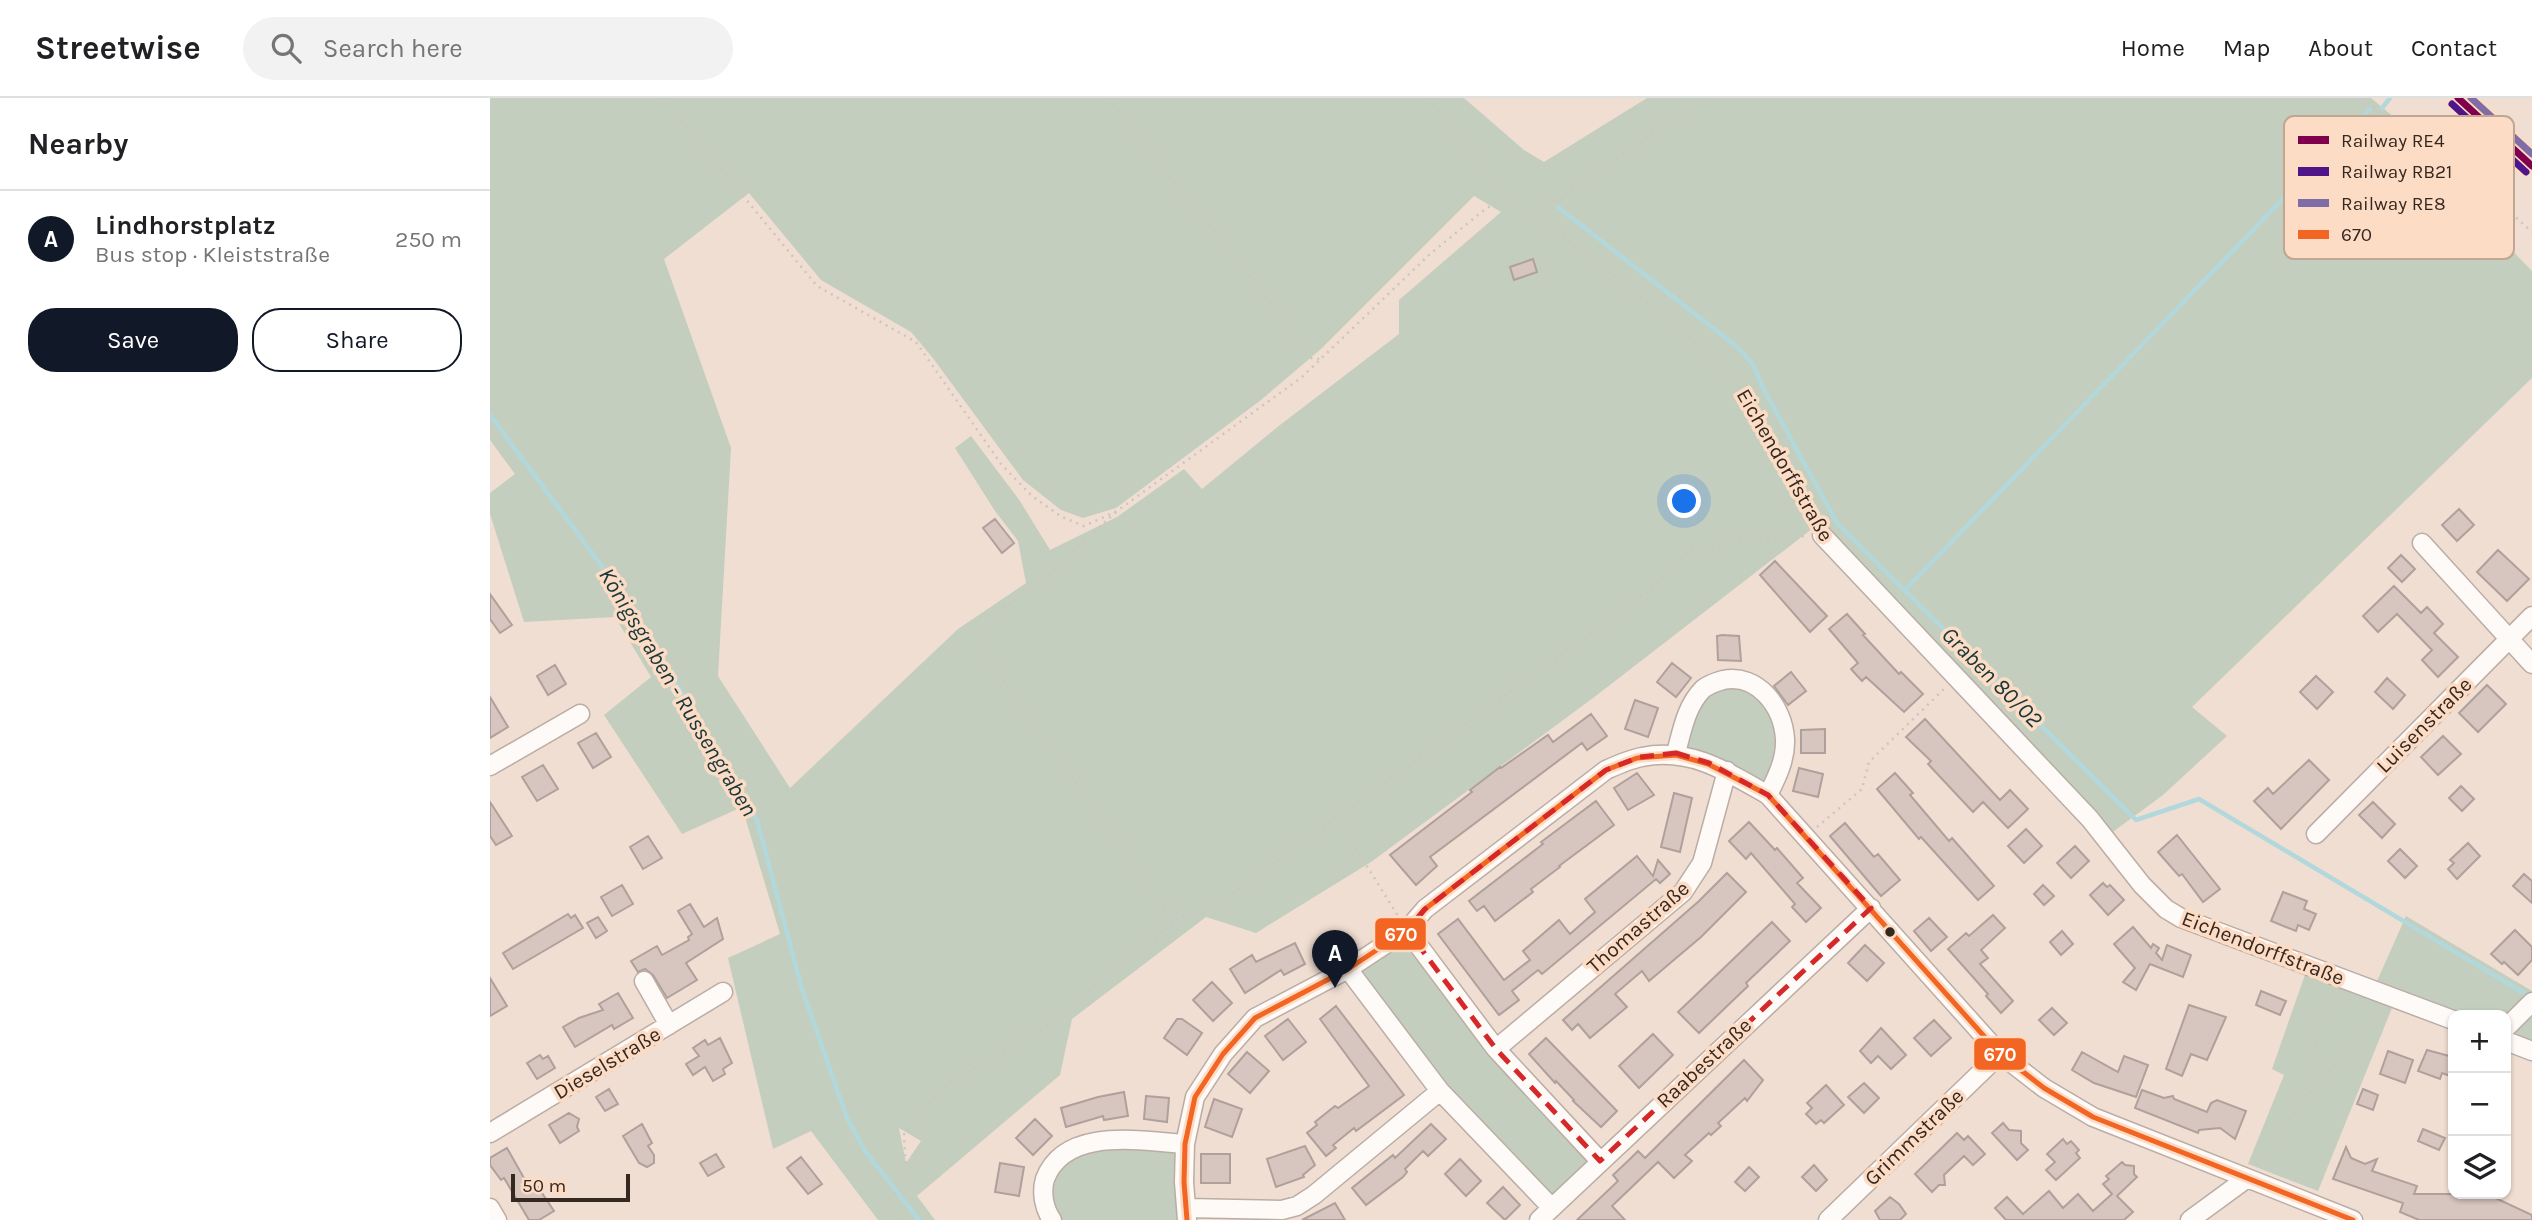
<!DOCTYPE html>
<meta charset="utf-8">
<style>
:root{--surface:#fff;--page:#f2f2f2;--text:#202124;--muted:#757577;--line:#e0e0e0;--accent:#111827}
body{margin:0;font-family:Karla,sans-serif;background:var(--page);color:var(--text)}
.controls{position:absolute;right:21px;bottom:21px;display:grid;overflow:hidden;border-radius:14px;box-shadow:0 2px 5px #0004}
.controls button{width:63px;height:63px;display:grid;place-items:center;padding:0;border:0;border-bottom:2px solid var(--line);background:var(--surface);color:var(--text);font:35px sans-serif}
.scale{position:absolute;left:21px;bottom:18px;width:119px;box-sizing:border-box;padding-left:7px;border:4px solid #352820;border-top:0;font-size:19px;line-height:24px;white-space:nowrap;color:#352820;-webkit-text-stroke:5px #fddcc5;paint-order:stroke}
.you{position:absolute;left:1195px;top:404px;width:24px;height:24px;margin:-18px;border:5px solid #fff;border-radius:50%;background:#1a73e8;box-shadow:0 0 0 10px #1a73e833}
.badge{display:grid;place-items:center;width:46px;height:46px;border-radius:50%;background:var(--accent);color:#fff;font-size:23px;font-weight:700}
.pin{position:absolute;translate:-50% -58px;filter:drop-shadow(0 2px 4px #0008)}
.pin::after{content:'';position:absolute;top:37px;width:24px;height:21px;background:inherit;clip-path:polygon(0 0,100% 0,50% 100%)}
.list{margin:0;padding:0;list-style:none}
h2{display:flex;justify-content:space-between;align-items:center;height:91px;margin:0;padding:0 28px;font-size:30px}
h2 small{font-size:23px;font-weight:400;color:var(--muted)}
.list li{display:grid;grid-template-columns:46px 1fr auto;gap:21px;align-items:center;box-sizing:border-box;height:98px;padding:0 28px;border-top:2px solid var(--line)}
.list b{display:block;font-size:26px;white-space:nowrap}
.list p{margin:0;font-size:23px;white-space:nowrap;color:var(--muted)}
.list em{font-size:23px;font-style:normal;color:var(--muted)}
.actions{display:flex;gap:14px;padding:21px 28px}
.actions a{flex:1;padding:16px 0;border:2px solid var(--accent);border-radius:28px;text-align:center;font-size:24px;color:var(--accent)}
.actions .main{background:var(--accent);color:#fff}
.icon{flex:none;width:38px;height:38px;fill:none;stroke:currentColor;stroke-width:2;stroke-linecap:round;stroke-linejoin:round}
.map{position:relative;flex:none;width:2042px;height:1122px;overflow:hidden}
header{display:flex;align-items:center;gap:42px;box-sizing:border-box;height:98px;padding:0 35px;background:var(--surface);border-bottom:2px solid var(--line)}
header strong{font-size:33px}
nav{display:flex;gap:38px;margin-inline-start:auto;font-size:24px}
.search{width:490px;height:63px;background:var(--page);display:flex;align-items:center;gap:18px;box-sizing:border-box;padding:0 24px;border-radius:38px;color:var(--muted);font-size:26px}
main{display:flex}
aside{flex:1;background:var(--surface)}
.map>svg:first-child{display:block}
</style>
<header>
<strong>Streetwise</strong>
<div class="search"><svg class="icon" aria-label="search" viewBox="0 0 24 24"><circle cx="10" cy="10" r="6"/><path d="M15 15l6 6"/></svg>Search here</div>
<nav><a>Home</a><a>Map</a><a>About</a><a>Contact</a></nav>
</header>
<main>
<aside>
<h2>Nearby<small></small></h2>
<ul class="list">
<li><span class="badge">A</span><div><b>Lindhorstplatz</b><p>Bus stop · Kleiststraße</p></div><em>250 m</em></li>
</ul>
<div class="actions"><a class="main">Save</a><a>Share</a></div>
</aside>
<div class="map">
<svg width="2042" height="1122" viewBox="0 0 2042 1122">
<rect width="100%" height="100%" fill="#f0ded2"/>
<path fill="#c3cebe" fill-rule="evenodd" d="M0 0H974L1034 52 1054 64 1157 0H1881L1911 25 1926 54 2042 173V280L1702 609 1737 638 1673 697 1620 736 1443 545 1327 427 1107 597 881 764 766 835 716 819 582 921 570 977 427 1098 445 1122H388L321 1033 283 1051 238 860 290 836 252 709 192 736 114 617 161 579 125 519 34 524 0 416V395L25 376 0 342ZM259 95 331 182 421 234 442 259 533 382 571 412 593 420 626 410 771 302 831 251 984 98 1011 114 909 202V236L790 327 712 391 694 371 627 419 560 452 530 403 481 338 465 350 505 413 528 443 536 485 468 531 300 690 228 578 241 350 174 161ZM409 1030 431 1043 416 1065Z
M1224 586 1266 590 1293 639 1278 694 1188 654 1196 625Z
M1916 818 2042 893V953L2016 943V917H1963L1906 900 1828 1093 1758 1066 1794 977 1782 971 1818 868 1883 892Z
M917 835 1107 1063 1062 1107 954 995 860 872Z
M693 1049 695 1122H563L561 1072 583 1051Z"/>
<g fill="none" stroke-linecap="round" stroke-linejoin="round">
<path stroke="#b2d8dc" stroke-width="4.5" d="M1892 10 1900 0
M1068 109 1246 248 1263 266 1273 290 1347 425 1646 722 1709 701 2034 895
M0 317 139 505 267 722 312 891 357 1020 375 1053 429 1122
M1415 492 1880 11"/>
</g>
<path fill="#d7c5bf" stroke="#b0a09b" stroke-width="2" d="M1043 161 1047 174 1024 182 1020 169Z
M1969 411 1984 427 1967 443 1952 427Z
M505 421 524 445 512 455 493 430Z
M2008 452 2039 481 2017 503 1987 474Z
M1911 457 1925 471 1912 484 1898 470Z
M1285 463 1337 518 1320 534 1270 477Z
M1904 488 1931 515 1937 509 1953 526 1944 535 1968 559 1948 579 1932 562 1942 552 1907 516 1888 534 1873 518Z
M0 496 22 527 10 535 0 521Z
M1357 516 1375 536 1373 537 1409 576 1411 574 1433 596 1414 614 1376 579 1372 583 1361 571 1368 565 1339 531Z
M1232 537 1249 538 1251 563 1228 562 1227 538Z
M1182 565 1201 580 1186 599 1167 584Z
M65 567 76 586 58 597 47 578Z
M1301 574 1316 593 1298 607 1284 588Z
M1826 578 1843 594 1827 611 1810 594Z
M1897 580 1915 597 1903 611 1885 594Z
M1997 587 2016 606 1988 634 1969 615Z
M0 599 18 629 0 640Z
M1145 602 1168 610 1158 639 1135 631Z
M1101 616 1117 638 1097 652 1092 645 940 759 947 768 926 787 900 757 982 694 980 692 1010 669 1011 670 1058 637 1063 644Z
M1435 621 1510 702 1520 692 1538 711 1518 730 1493 704 1483 714 1438 666 1441 663 1416 639Z
M1335 631V655H1311V632Z
M106 635 121 659 103 670 88 645Z
M1953 638 1971 656 1948 677 1931 659Z
M1819 662 1839 682 1791 731 1764 703 1778 690 1783 696Z
M53 667 68 691 47 703 32 679Z
M1309 670 1333 676 1328 699 1303 693Z
M1147 675 1164 697 1138 712 1124 690Z
M1405 675 1423 695 1420 697 1459 743 1462 740 1504 788 1488 802 1431 739 1429 741 1387 691Z
M1971 688 1984 701 1972 713 1959 700Z
M1184 695 1202 700 1190 754 1171 749Z
M1106 703 1124 727 1069 768 1070 769 1041 791 1043 794 1005 823 994 808 987 813 979 803 1053 746 1051 744Z
M0 704 22 738 6 747 0 738Z
M1883 704 1905 726 1892 740 1869 717Z
M1259 724 1285 752 1287 750 1313 780 1307 785 1331 810 1316 824 1302 809 1305 806 1261 755 1256 761 1239 743Z
M1355 725 1384 759 1388 756 1410 782 1391 798 1340 738Z
M1536 731 1552 748 1534 765 1518 748Z
M1687 737 1730 791 1713 804 1692 776 1689 778 1668 754Z
M158 738 172 760 153 771 140 749Z
M1978 745 1990 758 1967 781 1958 771 1964 765 1960 762Z
M1585 748 1599 763 1581 780 1567 765Z
M1910 751 1927 768 1915 780 1898 763Z
M1147 758 1163 778 1168 762 1180 776 1170 785 1166 781 1052 876 1048 872 1022 893 1029 902 1009 917 948 836 968 821 1014 882 1040 862 1033 853 1069 822 1080 836 1105 814 1095 801Z
M1237 775 1256 794 1211 839 1159 883 1152 873 1125 896 1137 909 1100 940 1088 926 1082 932 1073 922 1209 803Z
M2034 776 2042 783V805L2023 788Z
M1613 785 1617 789 1620 787 1634 802 1618 817 1600 797Z
M132 787 143 806 122 818 111 799Z
M1553 787 1564 798 1554 807 1544 796Z
M1793 794 1817 803 1814 811 1826 816 1819 832 1808 827 1806 833 1781 823Z
M200 806 214 829 227 820 233 841 196 865 207 882 177 900 163 877 155 871 148 874 141 863 167 848 172 857 199 842 198 839 202 836 188 813Z
M78 816 81 820 85 817 93 830 23 871 13 855Z
M1503 817 1515 830 1491 852 1498 860 1490 866 1523 903 1511 915 1496 898 1498 896 1458 851 1476 835 1479 838Z
M108 819 117 833 106 840 97 825Z
M1439 820 1457 839 1441 853 1424 833Z
M1282 824 1300 843 1256 885 1258 888 1209 935 1188 914Z
M1643 829 1661 850 1663 846 1669 850 1666 855 1672 862 1677 847 1701 857 1693 879 1660 866 1646 892 1633 884 1645 870 1624 846Z
M2025 832 2042 849V862L2028 877 2014 864 2012 866 2001 856Z
M1572 833 1583 846 1571 857 1560 844Z
M805 845 815 866 794 877 791 872 755 895 740 871 762 857 766 864Z
M1375 847 1394 865 1377 883 1358 865Z
M0 880 17 908 0 918Z
M722 884 742 905 723 923 703 902Z
M1771 893 1796 903 1790 917 1766 907Z
M128 895 143 920 124 931 122 927 85 949 73 929 89 920 113 912 109 906Z
M1699 907 1736 919 1717 962 1701 956 1692 978 1676 971Z
M846 908 914 997 866 1033 864 1030 843 1047 846 1050 836 1058 817 1035 827 1027 825 1024 845 1008 848 1010 879 988 830 921Z
M1562 910 1577 925 1564 937 1549 922Z
M687 921H692L712 935 697 957 674 940Z
M798 921 816 944 793 962 775 938Z
M1444 922 1461 940 1441 958 1424 940Z
M1391 930 1416 957 1401 971 1388 958 1381 965 1370 953Z
M1163 936 1183 957 1149 990 1129 968Z
M230 940 242 965 233 971 235 976 223 983 215 969 203 977 196 966 209 958 203 950 215 942 218 947Z
M1056 940 1127 1013 1111 1029 1083 1003 1084 1002 1066 983 1065 985 1039 956Z
M1937 952 1963 959V979L1952 975 1950 981 1928 973Z
M1898 953 1923 962 1915 985 1890 976Z
M757 954 779 973 760 995 738 976Z
M1592 954 1628 974 1634 958 1658 967 1646 999 1604 985 1582 972Z
M50 957 53 961 58 958 65 970 47 981 37 965Z
M1254 962 1273 982 1257 1003 1255 1000 1228 1025 1231 1028 1221 1037 1219 1035 1195 1057 1202 1063 1184 1080 1168 1064 1122 1108 1135 1122H1087L1128 1083 1123 1077 1140 1061 1148 1053 1155 1060Z
M1374 985 1389 1000 1374 1015 1358 999Z
M1336 987 1354 1007 1334 1025 1331 1022 1326 1026 1316 1016 1322 1010 1317 1005Z
M119 991 128 1006 115 1013 106 999Z
M1873 991 1888 997 1883 1012 1867 1006Z
M1652 992 1674 1000 1683 998 1684 1001 1717 1014 1721 1005 1727 1002 1756 1013 1745 1041 1730 1030 1709 1032 1708 1035 1645 1010Z
M634 994 638 1018 614 1022 613 1018 576 1029 571 1010 608 999Z
M656 998 679 1000 677 1024 654 1021Z
M724 1001 752 1011 742 1039 715 1029Z
M79 1015 89 1021 87 1029 89 1033 70 1045 59 1027Z
M545 1021 562 1038 543 1057 526 1040Z
M1513 1025 1519 1032 1531 1033V1045L1538 1052 1527 1062 1502 1035Z
M152 1026 162 1045 158 1048 164 1057V1065L157 1069 149 1065 133 1038Z
M941 1026 956 1041 938 1058 933 1053 915 1071 917 1074 913 1079 876 1107 862 1090 903 1057 905 1060Z
M1933 1031 1955 1040 1949 1052 1928 1043Z
M1467 1035 1474 1042 1478 1038 1495 1056 1483 1067 1474 1058 1454 1077 1455 1087H1449L1442 1094 1425 1076Z
M1573 1041 1577 1046 1581 1043 1589 1052 1586 1055 1590 1060 1566 1082 1556 1072 1565 1064 1557 1056Z
M815 1048 825 1067 813 1077 814 1079 786 1089 777 1061Z
M1856 1049 1861 1060 1875 1066 1887 1061 1882 1073 1927 1088 1924 1096H1997L2042 1117V1122H1929L1910 1114 1913 1105 1843 1081Z
M17 1050 39 1089 43 1087 48 1089 64 1113 49 1122H39L14 1080 11 1082 0 1067V1060Z
M226 1056 234 1069 218 1078 210 1065Z
M711 1056H740V1085H711Z
M311 1059 332 1086 318 1096 297 1070Z
M970 1061 991 1083 976 1098 955 1076Z
M1632 1064 1635 1067 1644 1068V1076L1647 1079 1627 1098 1643 1114 1634 1122H1516L1505 1110 1517 1099 1533 1116 1559 1093 1573 1110 1588 1096 1603 1113 1622 1096 1613 1086 1619 1081 1616 1078Z
M510 1065 534 1069 529 1098 505 1094Z
M1324 1067 1337 1082 1326 1093 1312 1079Z
M1259 1069 1269 1079 1255 1093 1245 1084Z
M1013 1089 1030 1107 1015 1122 997 1105Z
M1400 1099 1409 1106 1416 1116 1410 1122H1390L1385 1113Z
M845 1105 855 1122H812Z"/>
<g fill="none" stroke-linecap="round" stroke-linejoin="round">
<defs>
<path id="minor" d="M1332 437 1600 721 1652 787 1676 811 1691 820 1963 922
M1932 445 2042 566
M1186 655C1192 633 1196 608 1213 591 1218 587 1226 584 1233 582 1268 575 1293 609 1295 641 1296 661 1287 679 1278 697
M0 668 90 616
M1826 736 2042 518
M917 832 1006 951 1110 1063
M858 871 950 993 1062 1110
M154 883 179 927
M2016 930 2042 904
M2016 943 2042 953
M1006 951 1193 794 1212 765 1237 673
M0 1035 233 894
M0 1110 7 1122
M696 1110 792 1112 807 1108 824 1097 950 993
M562 1122C554 1111 551 1094 555 1081 575 1028 651 1043 695 1046
M697 1122 694 1084 695 1046 705 999 733 956 765 920 858 871 917 832 935 811 1116 672C1127 667 1140 661 1152 659 1200 649 1238 674 1278 697L1510 956 1554 990 1603 1019 1863 1122
M1049 1122 1381 810
M1338 1122 1510 956
M1700 1122 1756 1081"/>
</defs>
<use href="#minor" stroke="#bbada4" stroke-width="21"/>
<path stroke="#ccc5c1" stroke-width="2.5" stroke-dasharray="2 5" stroke-linecap="butt" d="M173 0 327 188 426 244 511 366 542 398 572 419 594 428 627 413 812 279 940 156 994 112 1005 105 1018 104
M620 0 659 52 783 206 813 255 821 260 830 261
M939 0 1020 104 1034 110 1076 141 1165 210 1226 261 1245 282 1263 310 1325 422
M1872 0 1914 32 1953 53 2042 134
M1050 120 1062 105 1213 0
M626 414C601 437 577 461 551 483 532 499 503 509 496 534 493 545 498 555 501 565L614 724 682 827
M847 720 908 818
M1327 729 1372 691 1379 664 1455 590
M668 804 681 815 696 818
M1814 998 1825 956 1834 891
M1767 1067 1813 1001 1893 913
M409 1122 395 1103 411 1091 416 1072 414 1035 457 986 562 924 687 822 721 811 1164 489 1203 450 1269 441 1317 438"/>
<use href="#minor" stroke="#fdfaf8" stroke-width="18"/>
<defs>
<path id="bus-1" d="M697 1122 694 1084 695 1046 705 999 733 956 765 920 858 871 917 832 935 811 1116 672 1147 660 1186 657 1218 666 1278 697 1510 956 1554 990 1603 1019 1863 1122"/>
</defs>
<use href="#bus-1" stroke="#fddcc5" stroke-width="10"/>
<use href="#bus-1" stroke="#f26522" stroke-width="5"/>
<defs>
<path id="rail-1" d="M1968 0 2042 68"/>
<path id="rail-2" d="M1962 6 2036 74"/>
<path id="rail-3" d="M1981 0 2042 56"/>
</defs>
<use href="#rail-1" stroke="#fddcc5" stroke-width="12"/>
<use href="#rail-2" stroke="#fddcc5" stroke-width="12"/>
<use href="#rail-3" stroke="#fddcc5" stroke-width="12"/>
<use href="#rail-1" stroke="#80004d" stroke-width="7"/>
<use href="#rail-2" stroke="#501689" stroke-width="7"/>
<use href="#rail-3" stroke="#816da6" stroke-width="7"/>
</g>
<path fill="none" stroke="#d62828" stroke-width="5" stroke-dasharray="14 9" stroke-linejoin="round" d="M1186 655 1219 665 1278 697 1381 810 1110 1063 1006 951 917 832 935 811 1116 672 1150 659Z"/>
<circle fill="#352820" stroke="#fddcc5" stroke-width="2.5" cx="1400" cy="834" r="6"/>
<g text-anchor="middle" dominant-baseline="central" stroke-width="7" stroke-linejoin="round" paint-order="stroke">
<g font-size="21" fill="#352820" stroke="#fddcc5">
<text transform="translate(1295 367) rotate(60)">Eichendorffstraße</text>
<text transform="translate(1934 627) rotate(-45)">Luisenstraße</text>
<text transform="translate(1148 829) rotate(-41)">Thomastraße</text>
<text transform="translate(1773 850) rotate(21)">Eichendorffstraße</text>
<text transform="translate(117 965) rotate(-31)">Dieselstraße</text>
<text transform="translate(1214 965) rotate(-43)">Raabestraße</text>
<text transform="translate(1424 1039) rotate(-44)">Grimmstraße</text>
</g>
<g font-size="23" font-style="italic" fill="#17373b" stroke="#fddcc5">
<text transform="translate(1502 579) rotate(45)">Graben 80/02</text>
<text transform="translate(188 594) rotate(59)">Königsgraben - Russengraben</text>
</g>
</g>
<rect x="1794" y="18" width="230" height="143" rx="10" fill="#fddcc5" stroke="#c1a694" stroke-width="2"/>
<rect x="1808" y="38" width="31" height="8" fill="#80004d"/>
<rect x="1808" y="69" width="31" height="9" fill="#501689"/>
<rect x="1808" y="101" width="31" height="8" fill="#816da6"/>
<rect x="1808" y="132" width="31" height="9" fill="#f26522"/>
<g font-size="19" fill="#352820">
<text x="1851" y="49">Railway RE4</text>
<text x="1851" y="80">Railway RB21</text>
<text x="1851" y="112">Railway RE8</text>
<text x="1851" y="143">670</text>
</g>
<g stroke="#fddcc5" stroke-width="2.5">
<rect x="884" y="819" width="53" height="34" rx="7" fill="#f26522"/>
<rect x="1483" y="939" width="54" height="34" rx="7" fill="#f26522"/>
</g>
<g font-size="19" text-anchor="middle" font-weight="bold" fill="#fff">
<text x="911" y="843">670</text>
<text x="1510" y="963">670</text>
</g>
</svg>
<div class="controls">
<button>+</button>
<button>−</button>
<button><svg class="icon" aria-label="layers" viewBox="0 0 24 24"><path d="M12 4l9 5-9 5-9-5zM3 14l9 5 9-5"/></svg></button>
</div>
<div class="scale">50 m</div>
<div class="you"></div>
<div class="pin badge" style="left:845px;top:890px">A</div>
</div>
</main>
